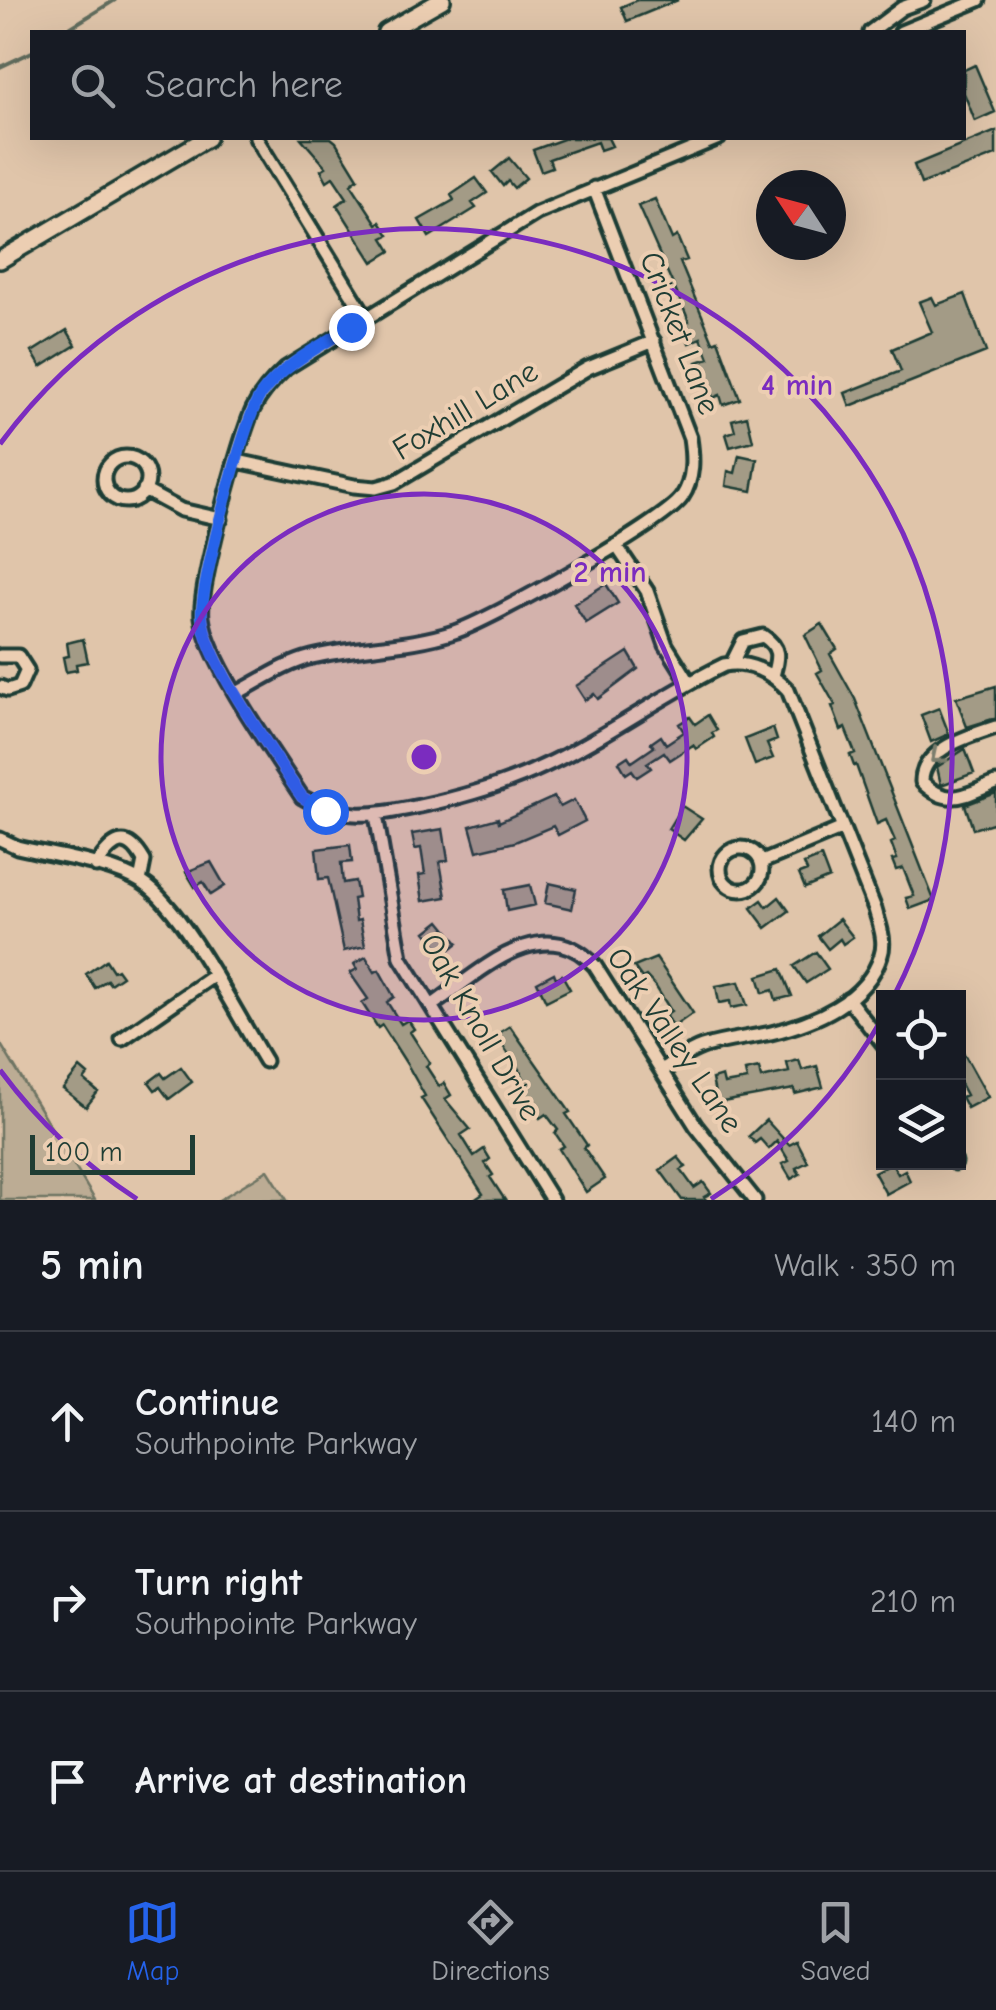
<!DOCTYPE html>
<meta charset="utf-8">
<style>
:root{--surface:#171b24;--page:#20242c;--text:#f1f3f6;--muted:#9ea1a6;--line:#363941;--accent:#2563eb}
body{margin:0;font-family:"Comic Neue",sans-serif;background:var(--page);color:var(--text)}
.controls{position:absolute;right:30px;bottom:30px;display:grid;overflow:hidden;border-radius:0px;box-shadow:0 10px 40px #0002}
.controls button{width:90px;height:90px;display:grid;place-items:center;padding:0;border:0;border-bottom:2px solid var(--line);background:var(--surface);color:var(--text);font:50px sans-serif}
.compass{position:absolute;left:756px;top:170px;width:90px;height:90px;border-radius:50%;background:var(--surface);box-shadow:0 10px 40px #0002;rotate:306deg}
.scale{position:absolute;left:30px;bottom:25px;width:165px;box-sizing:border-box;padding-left:10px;border:5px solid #1f3d34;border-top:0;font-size:28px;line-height:35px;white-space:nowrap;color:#1f3d34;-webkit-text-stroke:8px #ecceb2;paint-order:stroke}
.stop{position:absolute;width:30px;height:30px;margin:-22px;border:8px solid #2563eb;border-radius:50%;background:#fff}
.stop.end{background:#2563eb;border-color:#fff;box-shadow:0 2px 10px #0008}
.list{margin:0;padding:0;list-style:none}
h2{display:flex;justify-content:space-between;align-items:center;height:130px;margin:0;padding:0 40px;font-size:42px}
h2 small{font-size:32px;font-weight:400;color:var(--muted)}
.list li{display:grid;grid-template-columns:65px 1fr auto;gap:30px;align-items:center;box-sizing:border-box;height:180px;padding:0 40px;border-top:2px solid var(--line)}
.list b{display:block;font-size:38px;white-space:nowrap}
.list p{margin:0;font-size:32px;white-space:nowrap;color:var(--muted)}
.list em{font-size:32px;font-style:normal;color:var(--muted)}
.icon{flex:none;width:55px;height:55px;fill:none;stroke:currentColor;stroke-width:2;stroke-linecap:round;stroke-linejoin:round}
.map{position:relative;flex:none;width:996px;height:1200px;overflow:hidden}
.search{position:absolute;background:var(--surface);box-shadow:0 10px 40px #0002;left:30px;right:30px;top:30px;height:110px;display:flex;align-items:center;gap:25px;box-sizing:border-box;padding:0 35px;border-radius:0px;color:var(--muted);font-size:38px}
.sheet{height:670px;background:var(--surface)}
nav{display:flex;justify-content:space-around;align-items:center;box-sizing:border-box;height:140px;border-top:2px solid var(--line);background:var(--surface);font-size:28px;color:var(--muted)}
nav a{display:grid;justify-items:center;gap:5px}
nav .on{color:var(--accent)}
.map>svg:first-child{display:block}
</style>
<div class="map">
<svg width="996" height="1200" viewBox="0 0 996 1200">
<rect width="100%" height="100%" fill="#e0c5aa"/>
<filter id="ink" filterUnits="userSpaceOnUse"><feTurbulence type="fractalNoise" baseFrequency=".01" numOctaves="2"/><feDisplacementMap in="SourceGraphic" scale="20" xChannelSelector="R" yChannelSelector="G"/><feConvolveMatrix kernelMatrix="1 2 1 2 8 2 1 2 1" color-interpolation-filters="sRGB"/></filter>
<g filter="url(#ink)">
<path fill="#bcac94" stroke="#6e7464" stroke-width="2.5" d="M0 1043 95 1200H0Z
M268 1170 287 1200H219Z"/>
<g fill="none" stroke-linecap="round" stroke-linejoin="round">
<path stroke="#616c5d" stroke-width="4" d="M63 32 115 0
M0 67 32 52"/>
</g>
<path fill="#a39b86" stroke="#1f3d34" stroke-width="2.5" d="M637 0H678L627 21 621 7Z
M975 65 995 112 975 121 964 93V70Z
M996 131V155L921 184 914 165Z
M301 138H331L336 142 358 178 351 184 377 224 380 222 389 235 383 238 391 251 373 262 337 205 347 198 333 177 327 181 321 170 326 167Z
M566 138H608L612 146 600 150 597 142 580 148 549 159 552 167 541 171 533 150Z
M509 158 526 178 514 188 508 181 503 186 492 172Z
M476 178 487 193 472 203 476 208 429 237 419 220 454 200 451 195Z
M655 199 672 239 677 236 687 260 680 262 713 342 718 340 740 399 723 405 720 395 713 398 705 374 702 375 697 362 709 358 701 338 689 343 683 325 689 322 686 314 638 206Z
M965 294 986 352 850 406 845 393 901 371 892 349 932 332 919 302 932 297 936 305Z
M67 330 76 345 41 367 32 352Z
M747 416 753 441 730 447 726 434 735 431 732 420Z
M739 455 757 459 752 491 726 486 728 471 735 473Z
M606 584 618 603 586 623 574 604Z
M822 624 837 649 830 654 855 699 934 900 910 909 906 898 914 896 903 868 896 870 892 860 897 859 891 843 895 841 886 820 877 824 856 765 854 766 850 755 855 753 845 728 841 730 832 706 835 705 817 673 822 670 805 635Z
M83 639 88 662 76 664 77 670 66 672 63 657 69 656 67 643Z
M628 652 638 669 598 699 594 694 585 700 576 686Z
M996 686V718L967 727 956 698Z
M939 708 949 734 931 742 921 715Z
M708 715 717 730 712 733 714 737 696 749 693 745 670 760 664 752 647 763 651 768 637 777 632 770 626 774 619 762 628 756 632 762 654 747 651 743 661 736 666 744 684 732 679 724 690 717 695 724Z
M773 728 777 740 767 744 773 758 755 765 745 739Z
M965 749 974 773 941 785 937 767Z
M996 793V822L973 829 965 805Z
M554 797 560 807 574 800 585 821 558 835 553 826 515 842 477 851 470 826 498 818 499 822Z
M682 806 702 819 684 840 668 829Z
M443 829 448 860 440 862 446 897 423 901 419 875 425 874 421 848 415 849 412 834Z
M350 845 352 862 341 863 343 883 355 881 358 898 353 899 356 921 360 920 365 946 344 951 328 878 319 879 316 849Z
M821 857 829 878 805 888 799 874 807 871 804 864Z
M211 862 225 886 211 895 203 882 195 887 186 872Z
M549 883 576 889 572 909 545 903Z
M530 885 535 905 507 911 504 890Z
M779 897 789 911 766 928 751 908 762 900 767 907Z
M839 919 853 937 843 944 840 939 828 949 818 936Z
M440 921 458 943 444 954 426 932Z
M816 952 828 969 806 983 794 966Z
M366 957 375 972 379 970 394 997 387 1002 401 1024 408 1020 414 1029 410 1032 430 1063 426 1066 439 1086 444 1083 451 1095 445 1099 470 1129 461 1135 474 1156 484 1149 490 1159 485 1163 493 1175 490 1177 505 1200H474L483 1194 421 1098 425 1096 408 1066 382 1025 378 1028 362 1003 368 999 350 973 357 969 354 964Z
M656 958 693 1013 673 1027 665 1015 671 1011 656 987 646 976 642 978 634 967Z
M106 960 113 971 117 969 122 976 110 984 107 980 95 988 86 974Z
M781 969 792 996 776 1000 773 990 763 993 758 976Z
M554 973 556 978 562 975 570 989 546 1001 537 982Z
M739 982 747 1005 731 1008 730 1001 719 1003 716 986Z
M510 1026 570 1112 566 1114 587 1145 584 1148 605 1179 586 1192 559 1149 564 1146 555 1133 558 1130 546 1114 540 1118 520 1084 525 1080 518 1068 501 1043 495 1047 490 1039Z
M958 1043 988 1097 967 1108 961 1097 966 1095 958 1080Z
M799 1060 802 1070 817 1066 823 1087 795 1094 794 1089 717 1103 712 1079 722 1076 724 1084 747 1080 745 1071 759 1068 761 1078 789 1072 787 1063Z
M181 1067 192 1082 169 1099 160 1087 155 1090 149 1082 161 1073 165 1078Z
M80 1068 88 1075 84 1080 98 1092 86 1107 63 1089Z
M766 1120 789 1145 797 1141 808 1162 796 1168 800 1174 791 1179 782 1164 789 1161 777 1141 769 1149 760 1139 755 1143 749 1136Z
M678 1157 686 1167 681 1170 694 1188 703 1182 711 1193 704 1197 706 1200H682L660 1170Z
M892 1163 898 1174 905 1170 910 1181 886 1194 874 1172Z"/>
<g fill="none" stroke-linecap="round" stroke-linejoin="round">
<defs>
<path id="street" d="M870 32 902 8 924 0
M901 32 979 0
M256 138 366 317
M104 479a22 22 0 1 1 44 0a22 22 0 1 1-44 0Z
M237 461 354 486 376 488 394 483 588 368 654 341
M144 490 181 510 221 519
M616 545 647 591 666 645 689 682
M0 656H18L27 670 20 686 8 690 0 687
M732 663 743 641 763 636C781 648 778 657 773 676
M237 693C262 680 284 664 312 657 358 646 409 647 454 632 488 622 666 522 682 497 694 479 693 458 690 438L594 188
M996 727C970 736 921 749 922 782 949 809 966 794 996 783
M376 815 401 958 552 1200
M0 839 17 847C54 856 112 863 143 883 183 908 238 1017 265 1061
M720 869a21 21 0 1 1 42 0a21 21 0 1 1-42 0Z
M762 862 843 828
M96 866C111 842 126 829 144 861L140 881
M848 999 884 1045
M431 1006C478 974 543 908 595 966L696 1126 755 1200
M122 1039 213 976
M661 1070C674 1063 687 1052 702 1047 724 1040 748 1038 771 1033 813 1023 867 1001 881 955 886 940 879 924 875 909L788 690C772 673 748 660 724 665 662 695 607 737 544 766 505 785 462 797 420 806 375 815 344 822 302 797 276 757 207 661 202 617 198 589 239 439 253 409 261 393 273 380 286 368L537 213 719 138
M955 1162V1163"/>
<path id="secondary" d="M386 32 442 0
M0 260 207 138"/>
</defs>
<use href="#street" stroke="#1f3d34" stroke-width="19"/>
<use href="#secondary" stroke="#1f3d34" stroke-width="22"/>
<use href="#street" stroke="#ecceb2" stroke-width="11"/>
<use href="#secondary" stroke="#ecceb2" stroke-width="15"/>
</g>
<defs><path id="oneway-chevron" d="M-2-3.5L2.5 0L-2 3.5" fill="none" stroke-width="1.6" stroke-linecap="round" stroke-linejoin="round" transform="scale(2.5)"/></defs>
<use stroke="#7b7e6d" href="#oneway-chevron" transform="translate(937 757) rotate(140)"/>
</g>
<g fill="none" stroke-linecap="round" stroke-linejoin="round" filter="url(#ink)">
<path stroke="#2563eb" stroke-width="12" d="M325 811 302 797 289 778C264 737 207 662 202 617 199 588 244 420 260 396 282 365 319 347 351 327"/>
</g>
<circle cx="424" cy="757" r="263" fill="#7b2cbf" fill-opacity=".12"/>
<g fill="none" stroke="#7b2cbf" stroke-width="5">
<circle cx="424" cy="757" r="263"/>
<path d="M883 1017A527 527 0 0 1 711 1199M137 1199A527 527 0 0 1 0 1070M0 444A527 527 0 0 1 894 996"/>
</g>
<g text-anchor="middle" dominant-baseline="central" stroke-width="8" stroke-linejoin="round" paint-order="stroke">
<g font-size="32" fill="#1f3d34" stroke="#ecceb2">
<text transform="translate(680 333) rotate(69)">Cricket Lane</text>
<text transform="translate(465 410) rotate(-31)">Foxhill Lane</text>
<text transform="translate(481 1027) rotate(60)">Oak Knoll Drive</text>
<text transform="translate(675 1040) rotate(56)">Oak Valley Lane</text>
</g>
</g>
<circle cx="424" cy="757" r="15" fill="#7b2cbf" stroke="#ecceb2" stroke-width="5"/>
<g font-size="30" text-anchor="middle" font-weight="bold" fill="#7b2cbf" stroke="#ecceb2" stroke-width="8" stroke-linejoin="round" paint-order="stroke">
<text x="797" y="395">4 min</text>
<text x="610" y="582">2 min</text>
</g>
</svg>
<div class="controls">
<button><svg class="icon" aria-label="locate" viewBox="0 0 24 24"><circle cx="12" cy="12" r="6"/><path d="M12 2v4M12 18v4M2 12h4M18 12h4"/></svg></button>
<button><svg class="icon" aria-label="layers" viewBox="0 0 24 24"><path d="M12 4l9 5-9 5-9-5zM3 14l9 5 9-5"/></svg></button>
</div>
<svg class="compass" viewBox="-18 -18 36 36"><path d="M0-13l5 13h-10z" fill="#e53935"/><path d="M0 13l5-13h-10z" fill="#9ea1a6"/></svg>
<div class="scale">100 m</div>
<div class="stop" style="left:325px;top:811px"></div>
<div class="stop end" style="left:351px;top:327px"></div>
<div class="search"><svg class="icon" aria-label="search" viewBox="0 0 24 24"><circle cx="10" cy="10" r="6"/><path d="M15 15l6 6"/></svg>Search here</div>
</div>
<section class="sheet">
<h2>5 min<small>Walk · 350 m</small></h2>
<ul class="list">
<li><svg class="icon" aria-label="ahead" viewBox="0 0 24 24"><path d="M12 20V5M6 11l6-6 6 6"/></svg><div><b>Continue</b><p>Southpointe Parkway</p></div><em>140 m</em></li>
<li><svg class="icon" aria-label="right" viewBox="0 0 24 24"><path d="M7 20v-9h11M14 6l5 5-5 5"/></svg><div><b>Turn right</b><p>Southpointe Parkway</p></div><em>210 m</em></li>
<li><svg class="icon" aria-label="arrive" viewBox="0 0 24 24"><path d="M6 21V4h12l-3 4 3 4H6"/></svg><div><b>Arrive at destination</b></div></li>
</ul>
</section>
<nav>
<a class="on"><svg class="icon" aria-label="map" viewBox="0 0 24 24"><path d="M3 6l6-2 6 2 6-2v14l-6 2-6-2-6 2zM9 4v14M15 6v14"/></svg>Map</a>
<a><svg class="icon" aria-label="directions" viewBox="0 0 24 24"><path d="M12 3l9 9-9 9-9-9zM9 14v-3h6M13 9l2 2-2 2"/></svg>Directions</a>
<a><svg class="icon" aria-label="saved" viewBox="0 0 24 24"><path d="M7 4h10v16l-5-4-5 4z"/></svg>Saved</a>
</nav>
